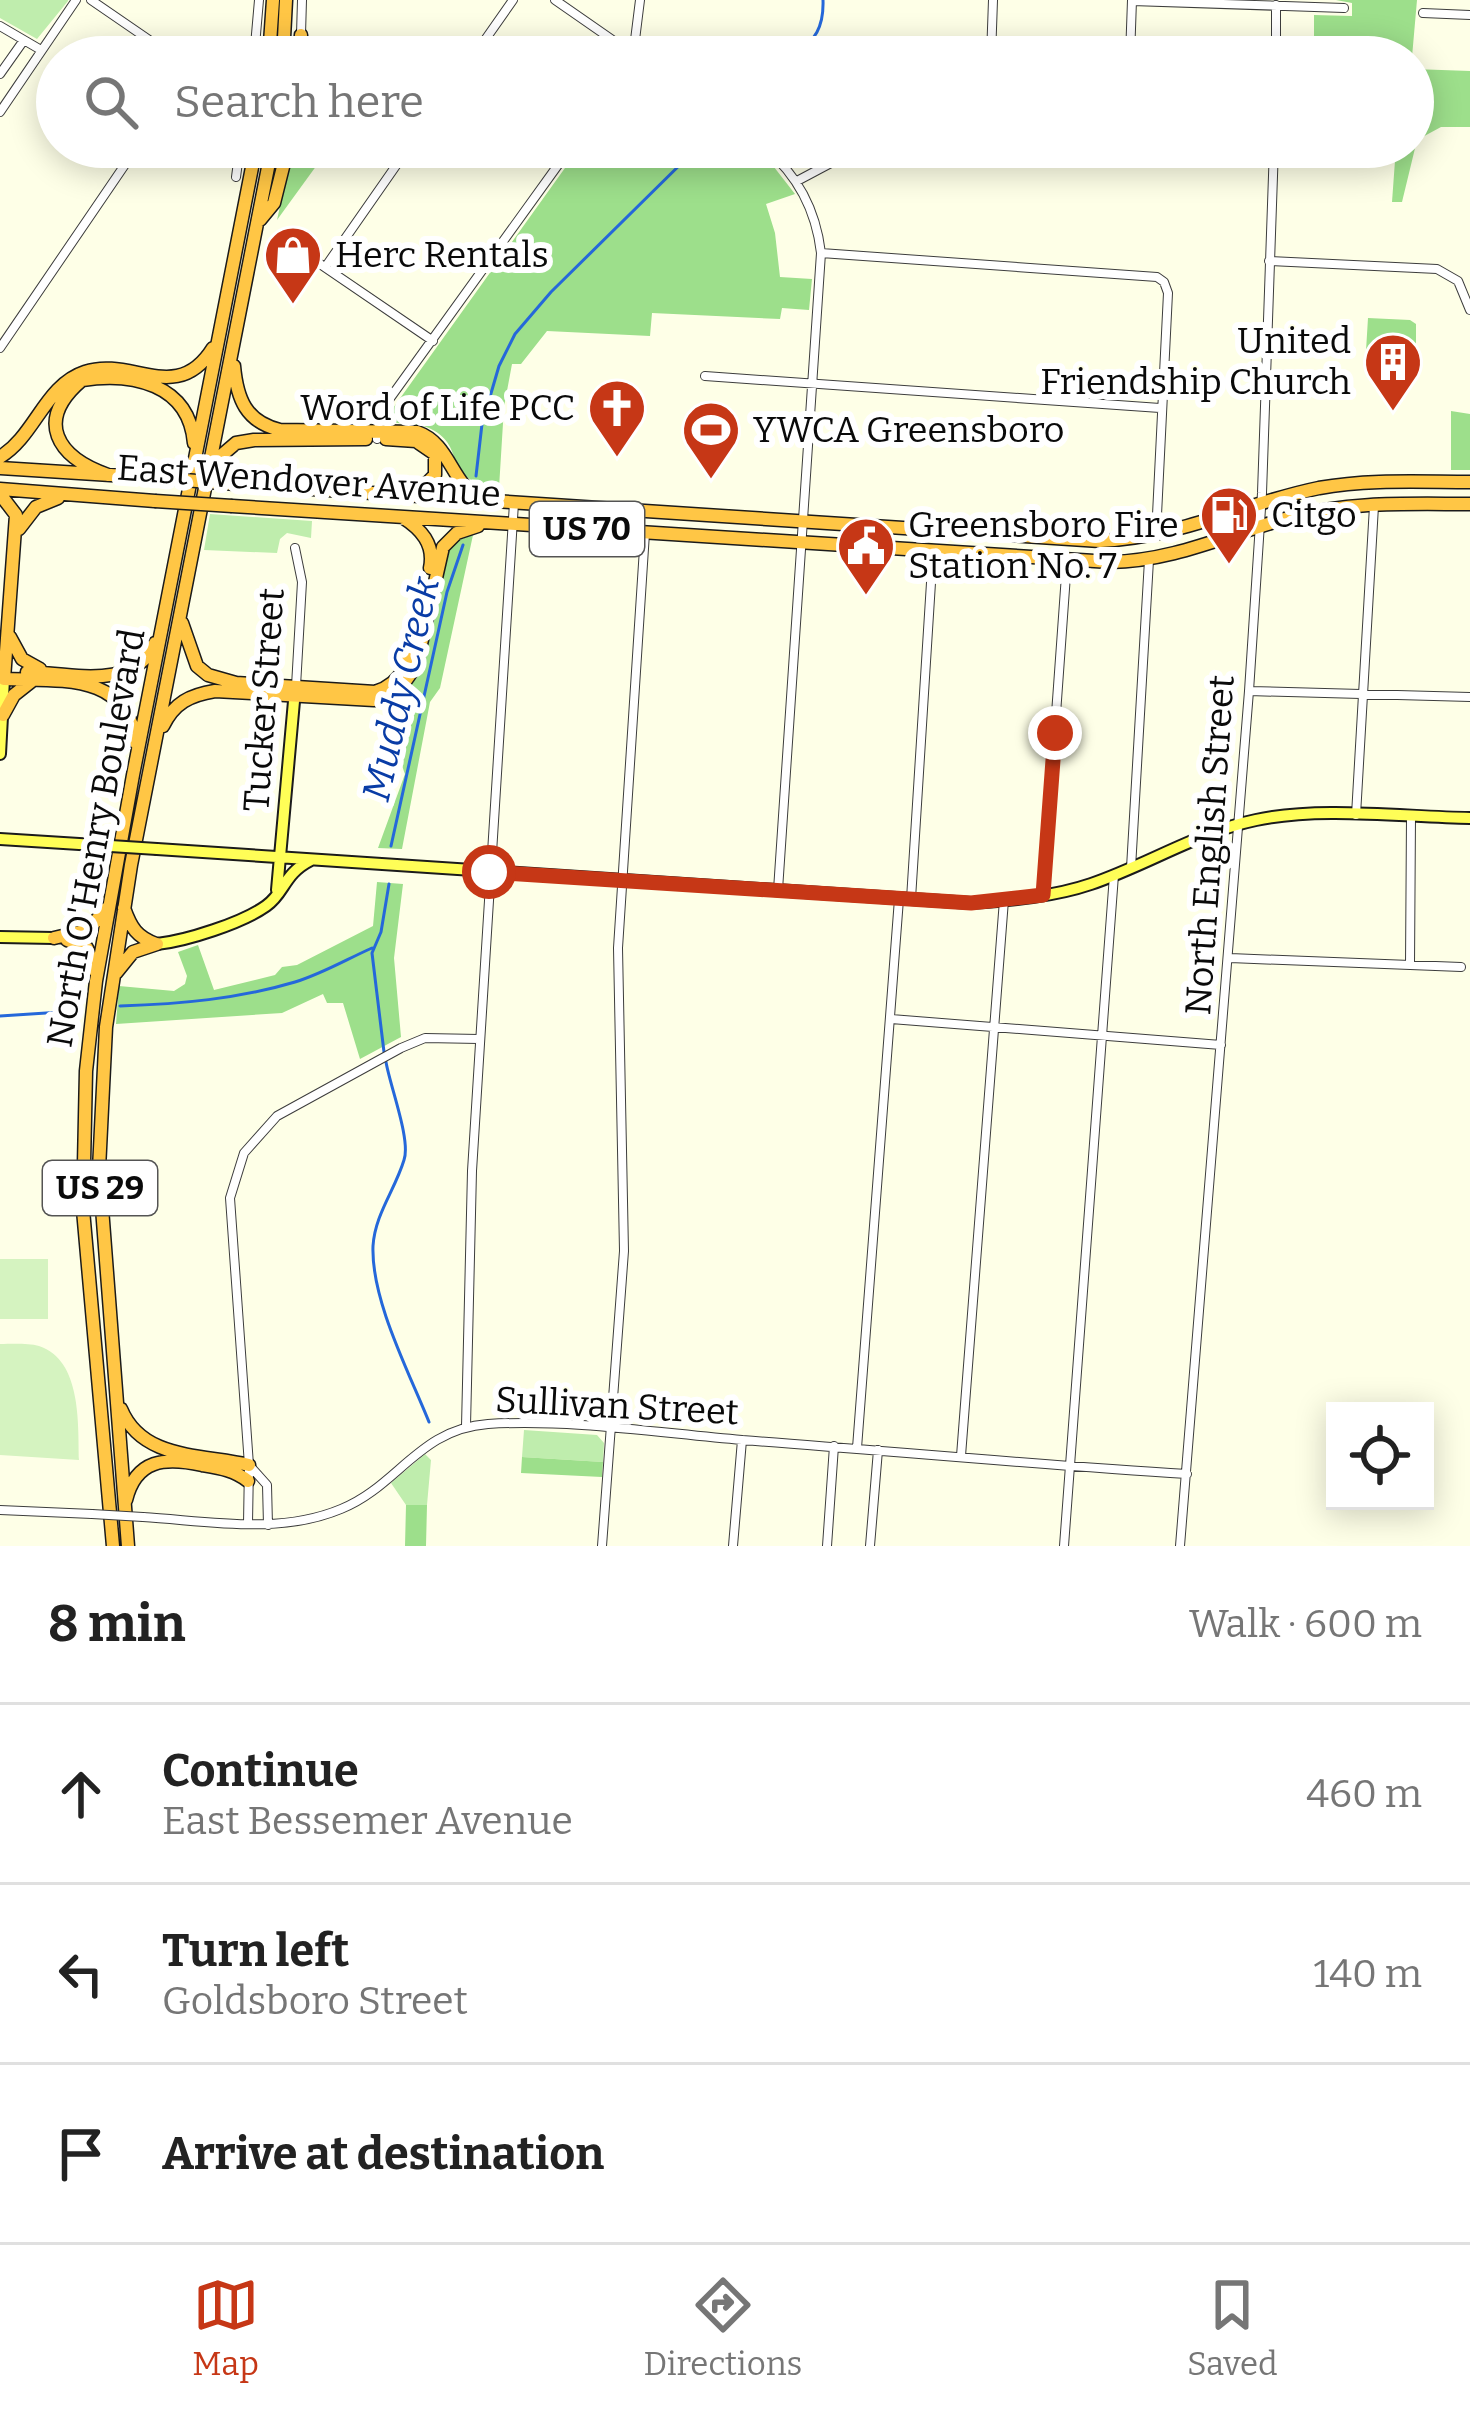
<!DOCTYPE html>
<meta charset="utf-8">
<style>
:root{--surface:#fff;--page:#f2f2f2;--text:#222;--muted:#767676;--line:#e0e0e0;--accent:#c63716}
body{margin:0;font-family:Bitter,serif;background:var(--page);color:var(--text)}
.controls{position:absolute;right:36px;bottom:36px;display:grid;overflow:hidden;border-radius:0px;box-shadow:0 6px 30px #0003}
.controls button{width:108px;height:108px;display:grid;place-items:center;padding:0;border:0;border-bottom:3px solid var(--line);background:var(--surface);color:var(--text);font:60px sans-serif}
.stop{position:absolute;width:36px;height:36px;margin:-27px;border:9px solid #c63716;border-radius:50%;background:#fff}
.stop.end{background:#c63716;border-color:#fff;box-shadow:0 3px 12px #0008}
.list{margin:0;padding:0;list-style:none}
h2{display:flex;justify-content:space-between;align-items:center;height:156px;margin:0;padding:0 48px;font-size:51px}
h2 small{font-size:39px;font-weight:400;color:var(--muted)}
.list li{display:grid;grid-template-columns:78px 1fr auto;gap:36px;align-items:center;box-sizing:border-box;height:180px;padding:0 48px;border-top:3px solid var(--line)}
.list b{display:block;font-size:45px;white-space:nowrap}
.list p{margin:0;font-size:39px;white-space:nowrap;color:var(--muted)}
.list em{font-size:39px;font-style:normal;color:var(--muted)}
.icon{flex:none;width:66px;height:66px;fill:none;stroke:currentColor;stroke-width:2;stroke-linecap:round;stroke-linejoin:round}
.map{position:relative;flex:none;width:1470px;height:1546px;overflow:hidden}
.search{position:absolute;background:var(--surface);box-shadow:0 6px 30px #0003;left:36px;right:36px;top:36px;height:132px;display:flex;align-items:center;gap:30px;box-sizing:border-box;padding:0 42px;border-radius:66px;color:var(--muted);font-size:45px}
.sheet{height:696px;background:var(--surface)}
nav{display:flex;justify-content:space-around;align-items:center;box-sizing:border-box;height:168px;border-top:3px solid var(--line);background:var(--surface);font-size:33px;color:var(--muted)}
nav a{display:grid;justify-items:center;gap:6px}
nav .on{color:var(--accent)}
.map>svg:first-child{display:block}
</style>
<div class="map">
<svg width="1470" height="1546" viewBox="0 0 1470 1546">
<rect width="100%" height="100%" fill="#feffe7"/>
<path fill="#bfedad" d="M0 0H68V1L37 39 0 18Z
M210 514 312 521 311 538 287 533 280 539 277 553 204 550Z
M524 1430 597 1435 604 1443 603 1462 522 1457Z
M425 1454 431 1460 427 1505H406L391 1483Z"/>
<path fill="#9ddf8b" d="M1336 0H1417L1412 57H1337V43H1314V15L1352 16V3Z
M1413 69 1470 71V127H1441L1417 140 1402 202H1392L1396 147H1413Z
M293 147H330L277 220Z
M580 147H750L767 158 795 194 766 204 775 233 780 277 812 279 809 310 782 308 780 319 652 313 650 336 547 331 521 364H512L504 407 499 488C439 480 468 447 431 429 419 423 405 425 393 422L391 411Z
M1368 318 1410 320 1416 324V371L1365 367Z
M1451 411 1470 414V470H1451Z
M473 535 440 688 430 702 402 849 378 848 405 774C394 748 411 723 412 696L406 691 419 675 445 554 458 540Z
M377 882 403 884 394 958 401 1037 360 1059 343 1003H327L323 994 282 1013 116 1024 119 986 174 991 185 984 187 976 178 952 198 945 214 990 275 975 282 967 297 965 373 926Z
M522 1457 603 1462 602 1477 521 1473Z
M406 1505H427L426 1546H405Z"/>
<path fill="#d5f3c0" d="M0 1259H48V1319H0Z
M0 1344C12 1344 28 1343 39 1346 82 1360 78 1425 79 1460L0 1455Z"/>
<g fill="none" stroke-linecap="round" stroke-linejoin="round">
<path stroke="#2568da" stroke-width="3" d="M795 57C815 39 824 28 823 0
M476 476 482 424 499 366 515 334 551 292 698 147
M391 846 447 592 463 545
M120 1006C180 1004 238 999 295 982 322 974 347 959 372 948
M0 1016 77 1011
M384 1052 372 953 381 932 389 884
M386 1062C390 1086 411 1140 404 1160 395 1190 375 1214 373 1246 371 1300 409 1372 429 1422"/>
<defs>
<path id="minor" d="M91 0 174 57
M555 0 637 57
M1132 1 1344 8
M1423 13 1470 15
M0 26 41 50
M301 34 302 0
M633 56 640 0
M254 57 259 0
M473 57 513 0
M991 57 993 0
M1130 57 1132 0
M1276 57V5
M0 74 24 40
M0 112 76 0
M764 147C798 175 816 210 821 253L778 890
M236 177 240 147
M797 181 861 147
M279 236 433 341
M821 253 1157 277 1164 282 1168 293 1156 535
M1269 261 1437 269 1458 281 1470 310
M326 266 409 147
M0 348 137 147
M705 376 1160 408
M377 439 380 415 388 401 571 147
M295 548 302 582 296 686
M1249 691 1470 697
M1356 815 1374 506
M1131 868 1149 560
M1043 895 1067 561
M911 899 933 551
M1230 958 1461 967
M1410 964 1411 817
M891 1019 1221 1045
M466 1426 472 1171 514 503
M857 1448 899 899
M961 1456 1004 900
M250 1466 267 1485 268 1525
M0 1510 92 1514
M143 1517C209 1521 279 1535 341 1509 398 1486 419 1429 488 1424 572 1419 659 1433 742 1440 890 1451 1038 1465 1187 1474
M248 1523 249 1465 230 1198 244 1153 277 1116 401 1048 425 1038 479 1039
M602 1546 624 1251 618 948 645 533
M733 1546 742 1440
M827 1546 834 1446
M870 1546 878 1450
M1064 1546 1114 875
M1180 1546 1249 691 1262 493 1274 147"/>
<path id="major" d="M0 754 4 679
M0 839 95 845
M157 849 971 903C1011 900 1053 897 1091 884 1147 865 1198 832 1256 820 1321 806 1403 817 1470 818
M277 890 295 690
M0 937 54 938
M157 944C186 941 242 923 266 906 285 893 283 874 311 860"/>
<path id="highway" d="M269 57 273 0
M283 57 286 0
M299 57 301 35
M260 220 274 203 288 147
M234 366C237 399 246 422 280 430L417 432C451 444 450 483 481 499
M386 439 416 441 435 454V475L426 484 404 493
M0 457C35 436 45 385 85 372 131 356 177 406 213 348
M209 466 236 443 254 440 366 439
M0 468 158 478
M108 475C57 457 34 421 82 380 132 372 189 384 194 443
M236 484 1100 541C1183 537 1241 504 1319 488 1369 479 1420 482 1470 482
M0 489 155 501
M0 494 16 515 4 679C61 681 127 672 136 743
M232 506 1110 562C1176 561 1230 533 1292 517 1350 501 1410 504 1470 504
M402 517C421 529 435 544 430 568
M19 529 36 507 58 498
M182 623 197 666 208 675 236 683 375 692C410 681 411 649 418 617
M10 637 22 659 40 669
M27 672C69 673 134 692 155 643
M3 715 14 695 33 680
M163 726C174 703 190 695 215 691L374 700 399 690 416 666 443 547 457 533 478 526
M124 908C131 928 137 937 156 944
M54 938 88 930 106 909
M67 940 87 948 94 970
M116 973 133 952 157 944
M121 1409C142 1460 202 1454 249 1465
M126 1500C136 1459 165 1457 202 1465 220 1468 234 1470 248 1481
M113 1546 83 1210 86 1071 96 981 133 775 256 147
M128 1546 99 1169 106 1027 131 865 272 147"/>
</defs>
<use href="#minor" stroke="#3d3d3d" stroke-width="10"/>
<use href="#major" stroke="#1b1b1b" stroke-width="14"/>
<use href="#highway" stroke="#1b1b1b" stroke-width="15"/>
<use href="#minor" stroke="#fff" stroke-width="8"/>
<use href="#major" stroke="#fffe57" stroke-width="10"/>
<use href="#highway" stroke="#ffc645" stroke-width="12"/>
<defs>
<path id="minor-bridge" d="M92 1514 143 1517"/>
<path id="major-bridge" d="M95 845 157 849"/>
<path id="highway-bridge" d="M158 478 236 484
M155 501 232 506"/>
</defs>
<use href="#minor-bridge" stroke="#3d3d3d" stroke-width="10" stroke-linecap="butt"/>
<use href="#major-bridge" stroke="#1b1b1b" stroke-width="14" stroke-linecap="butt"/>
<use href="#highway-bridge" stroke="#1b1b1b" stroke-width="15" stroke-linecap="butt"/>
<use href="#minor-bridge" stroke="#fff" stroke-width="8"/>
<use href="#major-bridge" stroke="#fffe57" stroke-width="10"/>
<use href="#highway-bridge" stroke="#ffc645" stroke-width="12"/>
</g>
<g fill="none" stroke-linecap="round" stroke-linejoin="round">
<path stroke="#c63716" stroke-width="15" d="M489 872 971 903 1043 895 1055 733"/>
</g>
<defs>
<symbol id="shop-pin" viewBox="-11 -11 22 30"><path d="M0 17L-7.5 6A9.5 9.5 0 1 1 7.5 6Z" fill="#c63716" stroke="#fff"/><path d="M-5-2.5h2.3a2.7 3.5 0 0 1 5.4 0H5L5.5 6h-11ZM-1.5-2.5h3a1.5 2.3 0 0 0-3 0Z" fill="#fff"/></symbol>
<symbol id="building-pin" viewBox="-11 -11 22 30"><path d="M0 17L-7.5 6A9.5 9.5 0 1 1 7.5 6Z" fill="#c63716" stroke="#fff"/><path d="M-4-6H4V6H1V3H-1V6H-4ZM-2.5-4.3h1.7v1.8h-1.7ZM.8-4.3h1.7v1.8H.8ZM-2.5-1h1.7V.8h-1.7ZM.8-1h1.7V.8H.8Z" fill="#fff"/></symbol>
<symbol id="church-pin" viewBox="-11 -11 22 30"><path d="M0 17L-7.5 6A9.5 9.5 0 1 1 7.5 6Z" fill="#c63716" stroke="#fff"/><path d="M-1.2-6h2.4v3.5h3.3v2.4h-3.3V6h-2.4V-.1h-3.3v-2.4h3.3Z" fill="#fff"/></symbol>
<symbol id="stadium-pin" viewBox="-11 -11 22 30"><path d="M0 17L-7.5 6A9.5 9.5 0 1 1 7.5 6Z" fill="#c63716" stroke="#fff"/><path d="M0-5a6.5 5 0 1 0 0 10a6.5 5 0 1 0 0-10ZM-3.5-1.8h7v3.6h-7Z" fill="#fff"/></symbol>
<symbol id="fuel-pin" viewBox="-11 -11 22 30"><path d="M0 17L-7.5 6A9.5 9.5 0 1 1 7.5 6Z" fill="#c63716" stroke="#fff"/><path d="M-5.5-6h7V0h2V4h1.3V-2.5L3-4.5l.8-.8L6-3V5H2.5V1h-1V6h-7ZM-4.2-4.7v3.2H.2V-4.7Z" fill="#fff"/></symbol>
<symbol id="civic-pin" viewBox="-11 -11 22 30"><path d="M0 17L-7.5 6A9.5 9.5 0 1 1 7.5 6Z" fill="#c63716" stroke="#fff"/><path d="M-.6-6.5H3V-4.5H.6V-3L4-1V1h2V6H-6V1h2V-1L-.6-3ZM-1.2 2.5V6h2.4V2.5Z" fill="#fff"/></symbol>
</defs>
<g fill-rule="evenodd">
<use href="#shop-pin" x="260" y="222" width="66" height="90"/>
<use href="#building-pin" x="1360" y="329" width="66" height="90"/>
<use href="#church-pin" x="584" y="375" width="66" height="90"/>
<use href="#stadium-pin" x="678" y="397" width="66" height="90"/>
<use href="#fuel-pin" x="1196" y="482" width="66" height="90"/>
<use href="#civic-pin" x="833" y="513" width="66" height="90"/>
</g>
<g text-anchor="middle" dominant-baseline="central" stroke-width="12" stroke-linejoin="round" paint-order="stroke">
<g fill="#fff" stroke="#545454" stroke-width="3">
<rect x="530" y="502" width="114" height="54" rx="9"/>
<rect x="43" y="1161" width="114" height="54" rx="9"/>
</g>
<g font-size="33" font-weight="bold" fill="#0a0a0a">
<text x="587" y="529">US 70</text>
<text x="100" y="1188">US 29</text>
</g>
<g font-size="36" fill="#0a0a0a" stroke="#fff" text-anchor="start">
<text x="335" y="255">Herc Rentals</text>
<text x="1351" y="341" text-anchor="end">United<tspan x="1351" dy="41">Friendship Church</tspan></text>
<text x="575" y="408" text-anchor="end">Word of Life PCC</text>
<text x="753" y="430">YWCA Greensboro</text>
<text x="1271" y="515">Citgo</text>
<text x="908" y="525">Greensboro Fire<tspan x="908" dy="41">Station No. 7</tspan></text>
</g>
<g font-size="36" fill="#0a0a0a" stroke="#fff">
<text transform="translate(309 481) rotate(4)">East Wendover Avenue</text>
<text transform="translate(264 700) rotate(-86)">Tucker Street</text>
<text transform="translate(96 838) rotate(-80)">North O'Henry Boulevard</text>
<text transform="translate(1210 845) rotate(-86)">North English Street</text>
<text transform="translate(617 1406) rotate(3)">Sullivan Street</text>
</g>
<g font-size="39" font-style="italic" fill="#093ca6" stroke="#fff">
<text transform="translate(401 689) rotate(-77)">Muddy Creek</text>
</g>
</g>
</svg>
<div class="controls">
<button><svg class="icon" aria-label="locate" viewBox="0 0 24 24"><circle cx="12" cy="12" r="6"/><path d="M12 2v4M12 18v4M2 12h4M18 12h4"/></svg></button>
</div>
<div class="stop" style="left:489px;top:872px"></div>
<div class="stop end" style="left:1055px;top:733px"></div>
<div class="search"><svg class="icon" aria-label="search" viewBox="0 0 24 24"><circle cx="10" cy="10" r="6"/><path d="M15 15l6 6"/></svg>Search here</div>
</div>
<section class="sheet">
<h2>8 min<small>Walk · 600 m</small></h2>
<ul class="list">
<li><svg class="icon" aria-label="ahead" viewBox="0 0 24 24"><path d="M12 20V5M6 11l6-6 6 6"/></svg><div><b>Continue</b><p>East Bessemer Avenue</p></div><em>460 m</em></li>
<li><svg class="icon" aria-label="left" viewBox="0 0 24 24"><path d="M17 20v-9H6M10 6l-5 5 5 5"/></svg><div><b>Turn left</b><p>Goldsboro Street</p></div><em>140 m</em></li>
<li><svg class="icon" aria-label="arrive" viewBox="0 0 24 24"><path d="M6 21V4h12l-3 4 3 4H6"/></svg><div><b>Arrive at destination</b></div></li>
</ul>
</section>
<nav>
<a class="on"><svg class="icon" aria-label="map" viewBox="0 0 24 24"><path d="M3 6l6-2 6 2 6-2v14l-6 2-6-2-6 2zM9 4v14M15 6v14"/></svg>Map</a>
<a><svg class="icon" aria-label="directions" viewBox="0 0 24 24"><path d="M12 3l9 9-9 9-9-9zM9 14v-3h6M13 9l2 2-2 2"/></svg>Directions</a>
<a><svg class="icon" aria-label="saved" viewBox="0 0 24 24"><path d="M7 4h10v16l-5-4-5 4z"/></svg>Saved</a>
</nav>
